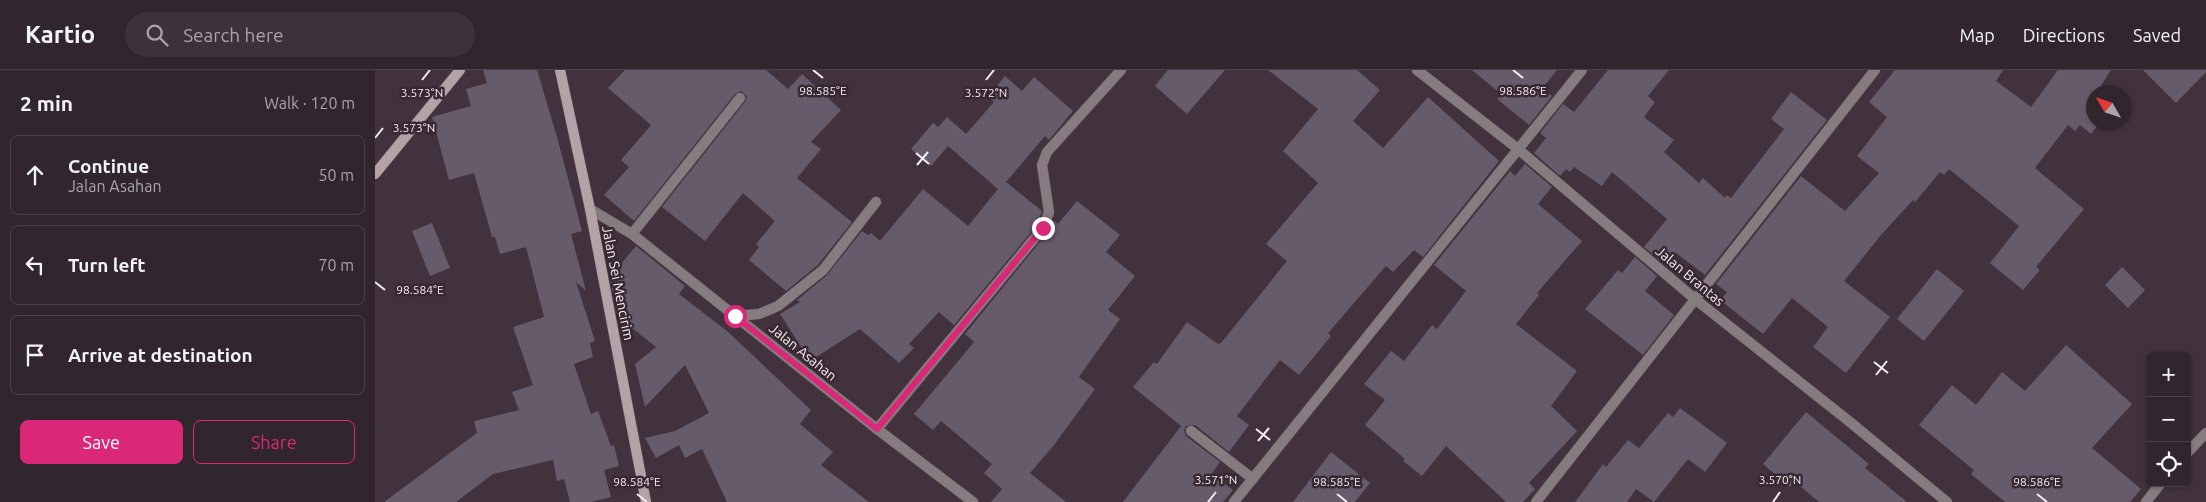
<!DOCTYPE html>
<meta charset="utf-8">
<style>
:root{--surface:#31262e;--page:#3d323a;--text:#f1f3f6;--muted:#a8a5aa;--line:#4c434a;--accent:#db2777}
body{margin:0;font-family:Ubuntu,sans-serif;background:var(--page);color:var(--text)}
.controls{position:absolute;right:15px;bottom:15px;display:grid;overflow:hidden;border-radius:8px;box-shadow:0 1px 4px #0004}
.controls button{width:45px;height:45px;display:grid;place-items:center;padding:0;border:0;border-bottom:1px solid var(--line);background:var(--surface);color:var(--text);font:25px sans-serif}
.compass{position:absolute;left:1711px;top:15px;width:45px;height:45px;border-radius:50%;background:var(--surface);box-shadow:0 1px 4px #0004;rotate:309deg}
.stop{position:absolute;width:15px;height:15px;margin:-11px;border:4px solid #db2777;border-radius:50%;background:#fff}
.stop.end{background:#db2777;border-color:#fff;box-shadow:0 1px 5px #0008}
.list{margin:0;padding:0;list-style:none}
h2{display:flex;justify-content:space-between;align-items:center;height:65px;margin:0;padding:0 20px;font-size:21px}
h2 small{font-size:16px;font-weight:400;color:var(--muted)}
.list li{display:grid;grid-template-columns:32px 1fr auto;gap:15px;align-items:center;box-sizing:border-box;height:80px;margin:0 10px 10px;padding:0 10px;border:1px solid var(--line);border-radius:8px}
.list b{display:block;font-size:19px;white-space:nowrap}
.list p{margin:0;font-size:16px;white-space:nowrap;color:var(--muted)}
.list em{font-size:16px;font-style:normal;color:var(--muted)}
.actions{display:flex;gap:10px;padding:15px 20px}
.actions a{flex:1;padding:11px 0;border:1px solid var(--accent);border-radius:8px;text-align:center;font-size:18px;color:var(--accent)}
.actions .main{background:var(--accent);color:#fff}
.icon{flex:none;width:28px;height:28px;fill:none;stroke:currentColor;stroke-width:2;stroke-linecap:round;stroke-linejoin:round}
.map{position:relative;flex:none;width:1831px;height:432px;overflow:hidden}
header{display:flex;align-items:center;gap:30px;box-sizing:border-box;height:70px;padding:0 25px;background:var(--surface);border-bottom:1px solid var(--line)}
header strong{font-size:24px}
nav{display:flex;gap:28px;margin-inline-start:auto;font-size:18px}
.search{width:350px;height:45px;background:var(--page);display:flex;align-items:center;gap:12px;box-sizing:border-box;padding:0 18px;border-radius:28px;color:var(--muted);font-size:19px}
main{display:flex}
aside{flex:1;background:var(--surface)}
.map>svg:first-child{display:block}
</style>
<header>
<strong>Kartio</strong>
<div class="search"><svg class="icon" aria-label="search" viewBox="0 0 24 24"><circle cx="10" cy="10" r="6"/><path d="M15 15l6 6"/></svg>Search here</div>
<nav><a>Map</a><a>Directions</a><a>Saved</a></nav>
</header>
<main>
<aside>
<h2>2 min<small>Walk · 120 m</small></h2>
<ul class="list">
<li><svg class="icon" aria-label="ahead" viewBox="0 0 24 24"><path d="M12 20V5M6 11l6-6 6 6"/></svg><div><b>Continue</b><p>Jalan Asahan</p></div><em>50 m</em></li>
<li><svg class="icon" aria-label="left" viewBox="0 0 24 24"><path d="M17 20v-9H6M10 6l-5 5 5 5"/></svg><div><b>Turn left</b></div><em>70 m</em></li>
<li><svg class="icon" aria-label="arrive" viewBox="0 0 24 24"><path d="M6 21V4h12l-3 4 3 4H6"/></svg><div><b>Arrive at destination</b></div></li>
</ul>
<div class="actions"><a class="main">Save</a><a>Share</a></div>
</aside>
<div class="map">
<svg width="1831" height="432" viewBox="0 0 1831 432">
<rect width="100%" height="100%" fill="#41323d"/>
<path fill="#665b6b" d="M108 0H162L182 67 207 161 196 164 211 221 201 212 220 271 215 273 218 287 199 294 216 344 223 341 236 376 239 375 244 396 229 400 236 427 216 432H195L189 409 182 411 178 390 118 404 81 432H9L102 363 99 351 144 340 137 322 158 315 138 257 169 247 151 177 125 184 120 167H117L99 103 74 110 57 47 96 36 91 19 112 13Z
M250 0H391L413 19 427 4 466 40 436 72 446 79 422 108 477 152 443 195 411 221 374 190 384 177 381 174 400 151 368 123 330 171 287 137 370 32 372 26 366 21 360 24 259 151 229 125 254 97 246 90 276 55 233 18Z
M793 0H850L812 44 780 16Z
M893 0H982L1005 20 978 51 1008 78 1053 27 1124 91 1048 187 1039 180 1018 202 1011 196 953 263 956 266 924 305 905 290 862 346 874 355 854 382 820 355 811 356 809 361 811 366 845 392 837 403 858 420 848 432H748L806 356 758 317 779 292 782 294 812 252 843 274 846 273 912 191 891 174 943 113 908 81 943 39Z
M1097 0H1182L1167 19 1177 26 1154 55 1122 29 1126 24Z
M1233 0H1294L1273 26 1280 32 1269 47 1299 70 1289 82 1324 113 1328 108 1350 128 1352 125 1356 128 1409 59 1396 49 1416 22 1452 50 1330 205 1301 183 1291 195 1269 177 1292 149 1237 102 1227 116 1199 97 1195 102 1191 99 1185 106 1159 83 1171 68 1165 63 1188 34 1199 42Z
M1520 0H1628L1621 11 1656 37 1683 0H1736L1722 22H1718V52H1725L1716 64 1705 55 1700 61 1693 55 1660 98 1709 139 1661 197 1665 200 1648 220 1615 193 1644 156 1574 99 1569 105 1565 102 1540 132 1538 130 1506 165 1469 211 1515 247 1471 303 1438 277 1453 257 1417 228 1388 264 1345 230 1352 222 1341 214 1426 106 1470 141 1504 103 1482 86 1512 47 1494 32Z
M1768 0H1831V2L1801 33Z
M630 6 647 21 659 7 698 41 674 70 670 66 631 112 667 141 662 155 579 255 564 242 534 274 539 278 524 293 485 259 435 291 405 244 425 232 422 230 452 205 487 161 493 165 496 163 505 171 548 119 593 156 623 119 573 76 556 96 536 79 558 53 563 57 572 47 591 64 619 32 613 27Z
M1150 94 1177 117 1163 134 1207 171 1162 223 1164 225 1141 254 1202 301 1176 336 1202 361 1154 413 1160 419 1148 432H1131L1071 376 1047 406 1028 391 1030 389 990 355 1010 330 989 314 1016 281 1029 291 1057 255 1062 259 1091 221 1059 195 1135 101 1140 106Z
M702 131 745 165 731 182 760 206 733 240 745 249 704 307 720 319 679 375 655 403 691 432H616L627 419 609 403 617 394 566 351 558 360 539 344 599 272 590 264 673 162 678 150 683 154Z
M57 153 75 198 55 206 37 161Z
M261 176 310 216 304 224 352 261 436 340 425 354 458 382 446 395 494 432H352L327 379 310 388 304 375 281 388 270 368 300 361 334 343 310 295 270 337 260 294 281 277 242 246 235 207Z
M1260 187 1282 206 1270 221 1299 245 1268 285 1210 239 1243 200 1247 203Z
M1747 197 1770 220 1753 238 1730 215Z
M1562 199 1589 221 1549 271 1522 249Z
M1691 275 1757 334 1717 378 1766 419 1755 432H1630L1596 404 1599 400 1544 355 1577 315 1601 335 1627 302 1650 321Z
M1305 338 1352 373 1330 402 1313 389 1279 432 1261 419 1252 432H1200L1228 394 1231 397 1253 370 1264 378 1293 343 1298 347Z
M1431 342 1494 394 1490 398 1532 432H1444L1419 411 1415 417 1388 394Z
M956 382 995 413 980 432H918Z"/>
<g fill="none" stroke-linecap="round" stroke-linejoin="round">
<defs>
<path id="street" d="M1042 0 1143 79 1320 229 1475 352 1572 432
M215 139 257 164 502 359 598 432
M257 164 365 28
M360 246 384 244 403 236 448 200 501 132
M502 359 668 158 674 142 667 95 672 82 746 0
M816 361 878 409
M1812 383 1831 363
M859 432 1207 0
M1161 432 1500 0
M1771 432 1786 413"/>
<path id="secondary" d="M185 0 215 139 271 432
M0 104 85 0"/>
</defs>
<use href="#street" stroke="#5e505a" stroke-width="11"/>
<use href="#secondary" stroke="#5e505a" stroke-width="11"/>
<use href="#street" stroke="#867c7f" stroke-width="10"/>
<use href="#secondary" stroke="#b3a3a7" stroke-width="10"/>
</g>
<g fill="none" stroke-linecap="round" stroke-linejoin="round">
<path stroke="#db2777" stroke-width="6" d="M360 246 502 359 668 158"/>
</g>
<path fill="none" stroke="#f6ecf3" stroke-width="2" d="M438 0 448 8M1138 0 1148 8M47 10 55 0M611 10 619 0M0 68 8 58M541 83 554 94M542 95 553 82M0 212 10 220M1499 292 1513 303M1501 305 1512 291M881 359 895 370M883 371 894 358M262 424 272 432M962 424 972 432M1662 424 1672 432M833 432 841 422M1398 432 1405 422"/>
<g text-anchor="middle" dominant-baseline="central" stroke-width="5" stroke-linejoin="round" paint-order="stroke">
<g font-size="14" fill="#f6ecf3" stroke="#372832">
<text transform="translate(1315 206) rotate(40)">Jalan Brantas</text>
<text transform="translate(243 213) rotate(79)">Jalan Sei Mencirim</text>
<text transform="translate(428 282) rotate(39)">Jalan Asahan</text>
</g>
</g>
<g font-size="12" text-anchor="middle" fill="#f6ecf3" stroke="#372832" stroke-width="5" stroke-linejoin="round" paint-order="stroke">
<text x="448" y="25">98.585°E</text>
<text x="1148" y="25">98.586°E</text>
<text x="47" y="27">3.573°N</text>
<text x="611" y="27">3.572°N</text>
<text x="39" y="62">3.573°N</text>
<text x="45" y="224">98.584°E</text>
<text x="841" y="414">3.571°N</text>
<text x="1405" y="414">3.570°N</text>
<text x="262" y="416">98.584°E</text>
<text x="962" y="416">98.585°E</text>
<text x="1662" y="416">98.586°E</text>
</g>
</svg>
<div class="controls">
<button>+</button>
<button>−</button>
<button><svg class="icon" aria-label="locate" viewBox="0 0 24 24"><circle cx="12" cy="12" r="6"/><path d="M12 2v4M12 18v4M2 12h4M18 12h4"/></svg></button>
</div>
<svg class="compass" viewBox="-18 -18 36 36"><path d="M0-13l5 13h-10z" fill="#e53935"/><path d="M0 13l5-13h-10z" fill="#a8a5aa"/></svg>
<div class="stop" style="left:360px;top:246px"></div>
<div class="stop end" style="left:668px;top:158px"></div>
</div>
</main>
